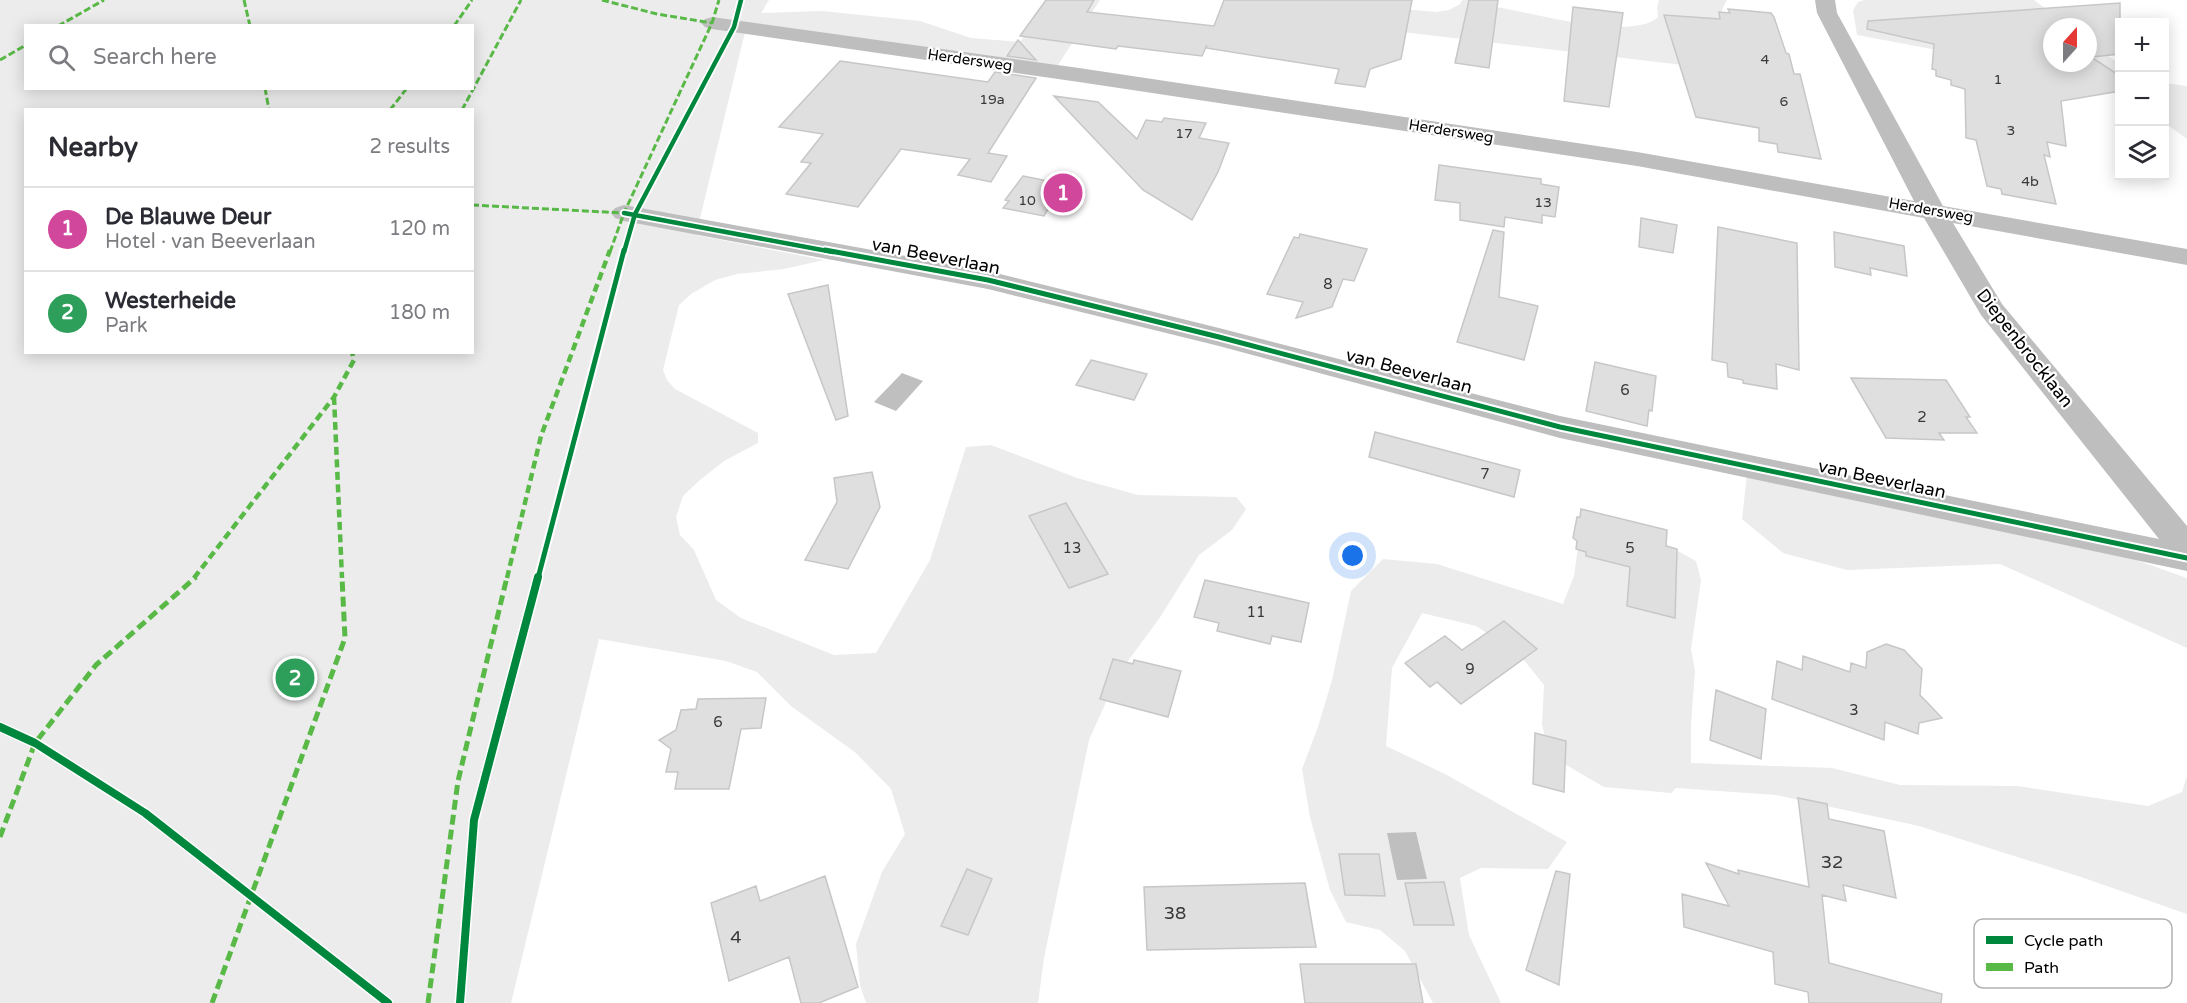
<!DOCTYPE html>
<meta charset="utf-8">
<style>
:root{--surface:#fff;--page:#f2f2f3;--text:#2b2b33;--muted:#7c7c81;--line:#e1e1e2;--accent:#d93025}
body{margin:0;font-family:"Varela Round",sans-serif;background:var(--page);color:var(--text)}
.controls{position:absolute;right:18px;top:18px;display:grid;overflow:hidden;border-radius:0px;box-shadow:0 3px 15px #0003}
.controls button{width:54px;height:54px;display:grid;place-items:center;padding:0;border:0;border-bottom:2px solid var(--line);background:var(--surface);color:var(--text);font:30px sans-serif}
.compass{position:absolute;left:2043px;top:18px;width:54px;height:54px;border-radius:50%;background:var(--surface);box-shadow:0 3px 15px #0003;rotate:21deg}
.you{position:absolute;left:1353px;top:556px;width:21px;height:21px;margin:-15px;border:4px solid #fff;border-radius:50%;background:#1a73e8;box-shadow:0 0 0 9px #1a73e833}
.badge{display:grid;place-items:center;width:39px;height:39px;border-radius:50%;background:var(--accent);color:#fff;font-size:20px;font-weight:700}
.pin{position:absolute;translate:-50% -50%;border:3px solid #fff;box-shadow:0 2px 6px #0006}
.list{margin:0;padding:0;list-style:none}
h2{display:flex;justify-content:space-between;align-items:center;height:78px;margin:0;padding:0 24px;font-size:26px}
h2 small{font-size:20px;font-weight:400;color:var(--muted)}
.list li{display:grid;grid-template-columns:39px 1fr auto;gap:18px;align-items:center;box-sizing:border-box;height:84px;padding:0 24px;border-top:2px solid var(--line)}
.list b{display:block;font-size:22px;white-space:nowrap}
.list p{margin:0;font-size:20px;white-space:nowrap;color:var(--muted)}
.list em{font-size:20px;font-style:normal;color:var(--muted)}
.icon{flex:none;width:33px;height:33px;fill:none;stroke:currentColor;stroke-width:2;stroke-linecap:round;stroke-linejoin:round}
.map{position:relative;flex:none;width:2187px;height:1003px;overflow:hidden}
.search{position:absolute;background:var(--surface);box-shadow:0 3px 15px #0003;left:24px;top:24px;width:450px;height:66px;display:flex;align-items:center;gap:15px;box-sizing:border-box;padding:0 21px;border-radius:0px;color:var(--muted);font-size:22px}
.panel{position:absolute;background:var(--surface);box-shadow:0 3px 15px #0003;left:24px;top:108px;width:450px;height:246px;border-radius:0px}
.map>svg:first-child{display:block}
</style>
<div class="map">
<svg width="2187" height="1003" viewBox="0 0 2187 1003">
<rect width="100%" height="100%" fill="#fff"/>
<path fill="#ececec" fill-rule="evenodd" d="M0 0H769L761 13 822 11 920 21 971 38 1020 42C1052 0 1045 0 1100 0L1058 65 747 24 696 235 824 260 784 269 737 274 715 280 691 294 679 305 663 370 667 380 675 389 758 433V443L724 461 700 480 683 496 676 517 680 535 694 550 716 600 741 618 834 655 876 653 930 560 966 447 991 445 1077 478 1138 495 1236 497 1246 509 1232 530 1199 555 1159 619 1119 673 1089 740 1044 958 1038 1003H866L860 985 856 944 882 872 905 834 891 789 856 753 791 706 757 672 726 661 599 639 511 1003H0ZM26 26H472V88H26ZM26 110H472V352H26Z
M1462 0H1489L1496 7C1530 12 1633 42 1658 17L1657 7 1659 0H1727C1713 22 1721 46 1725 70L1351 26 1392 8 1436 12 1449 10 1460 4Z
M1864 0H2034L2070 27H2052V63H2088V40L2119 64V88L2096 80 1857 35 1853 10 1858 2Z
M2164 83 2187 86V139L2165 123Z
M1747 474 2136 560 2187 578V648L2000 564 1847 570 1783 553 1742 519Z
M1665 544 1696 561 1701 580 1691 649 1695 671 1691 725V763L1832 768 1900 785 2018 786 2148 806 2182 792 2187 776V914L2081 877 1919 826 1776 795 1676 788 1671 793 1604 787 1549 755 1542 724 1544 685 1519 654 1476 626 1422 613 1392 668 1386 746 1445 774 1567 842 1548 869 1481 868 1460 878 1469 935 1501 1003H1433L1405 951 1380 930 1346 922 1330 890 1310 817 1302 769 1318 727 1332 680 1351 591 1383 559 1437 564 1563 604 1574 576 1578 547Z"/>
<path fill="#bfbfbf" d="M902 373 923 381 896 411 874 402Z
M1416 832 1427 879 1397 880 1387 833Z"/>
<path fill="#dfdfdf" stroke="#c7c7c7" stroke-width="1.5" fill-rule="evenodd" d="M1046 0H1094L1087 12 1214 26 1224 0H1412L1401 59 1370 69 1365 87 1335 83 1339 69 1206 48 1207 45 1202 56 1118 46 1116 49 1020 36Z
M1469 0H1498L1489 68 1455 63Z
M2120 3V54L2091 57 2120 76V91L2061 101 2066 146 2047 142 2050 157 2044 155 2056 204 2002 194 2001 189 1987 186 1976 140 1966 138 1965 89 1951 85V80L1936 76V70L1932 69 1934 44 1867 29 1868 21ZM2052 27H2088V63H2052Z
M1573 7 1623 13 1609 107 1564 101Z
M1728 9 1771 13 1774 17 1786 53 1789 54 1794 74H1800L1821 159 1778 152 1777 144 1759 141V128L1696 117 1664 15 1720 19 1719 12 1730 13Z
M1018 40 1036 60 1007 56Z
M840 61 988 82 995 72 1036 78 988 153 1007 156 991 182 958 175 970 159 901 149 858 207 786 194 811 163 801 162 823 134 779 127Z
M1054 96 1098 102 1137 139 1146 120 1162 122 1164 118 1206 123 1199 138 1229 143 1218 172 1192 220 1143 190Z
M1439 165 1541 179V184L1559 187 1555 217 1542 215V223L1505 217 1504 227 1460 220V203L1435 200Z
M1023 176 1063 184 1044 216 1003 208 1009 201 1005 200Z
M1641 218 1677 225 1673 253 1639 247Z
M1718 227 1797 243 1799 370 1776 364 1777 389 1743 383V380L1728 377 1727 363 1712 360Z
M1493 230 1504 232 1499 297 1538 306 1524 360 1457 342Z
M1834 232 1904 246 1907 276 1870 268 1871 275 1835 267Z
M1300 234 1367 249 1354 281 1343 279 1332 307 1296 318 1303 302 1267 294 1294 237 1299 238Z
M828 285 848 416 836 420 788 294Z
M1091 360 1147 374 1134 400 1076 385Z
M1595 362 1656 376 1652 411 1649 410 1647 426 1586 411Z
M1851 378 1946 380 1970 417H1966L1977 433H1939L1944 440 1886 438Z
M1375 432 1520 470 1514 497 1369 457Z
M872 472 880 507 848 569 805 560 837 502 834 478Z
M1066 503 1108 574 1069 588 1029 516Z
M1581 509 1667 530 1666 546 1677 549 1675 618 1627 606 1630 567 1586 556V552L1576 549 1577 541 1573 538 1577 517H1580Z
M1205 580 1309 603 1301 642 1272 636 1270 644 1217 631 1219 623 1194 617Z
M1504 621 1537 649 1461 704 1437 682 1430 687 1405 663 1445 636 1462 650Z
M1886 644 1904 650 1922 669 1920 695 1942 718 1919 723 1918 734 1885 722 1884 740 1772 699 1777 661 1802 670 1803 656 1850 672 1851 663 1866 668 1867 652Z
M1113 659 1133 664 1134 660 1181 671 1168 717 1100 699Z
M1716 690 1766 709 1761 759 1710 740Z
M766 698 761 728 741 729 729 789H675L678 772H666L671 749 659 740 676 730 681 710 696 709 698 699Z
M1535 733 1566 741 1564 792 1533 784Z
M1798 798 1827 804 1829 819 1884 831 1896 898 1843 885 1846 901 1822 895 1829 963 1942 994 1941 1003H1809L1808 992 1775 984 1773 952 1684 927 1682 894 1729 906 1706 863 1739 874 1738 870 1809 887Z
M1339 854H1379L1385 896 1345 895Z
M967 869 992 879 968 935 941 926Z
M1556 871 1570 874 1559 985 1526 970Z
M825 876 858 987 819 1003H801L789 957 729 981 711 903 756 886 760 901Z
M1444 882 1454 925H1414L1405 883Z
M1305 883 1316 947 1147 950 1144 887Z
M1300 964H1416L1423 1003H1305Z"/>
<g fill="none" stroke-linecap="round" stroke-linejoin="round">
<path fill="#bebebe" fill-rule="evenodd" d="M1815 0H1835L1837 13 1943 206 2187 249V265L1953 223 2002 304 2187 526V571L1560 438 1219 346 988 289 624 221 615 218 611 213 615 208 624 205 988 271 1219 328 1560 416 2159 539 1981 315 1924 218 1637 166 1079 82 712 29 705 27 701 23 705 19 712 17 1079 68 1637 152 1914 201 1817 13Z"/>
<path stroke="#58b947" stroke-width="3" stroke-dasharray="7 3" stroke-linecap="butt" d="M244 0 250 26
M602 0 657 14 712 23
M58 26 104 0
M454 26 472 0
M0 60 26 45
M265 88 269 110
M390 110 407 88
M462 110 521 0
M472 205 624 213
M610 252 624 213 712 23 719 0"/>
<path stroke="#58b947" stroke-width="4.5" stroke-dasharray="8 4.5" stroke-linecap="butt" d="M334 397 342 578
M194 578 334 397 354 360 352 352
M507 578 541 436 610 250"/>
<path stroke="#58b947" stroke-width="5" stroke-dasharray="10 5" stroke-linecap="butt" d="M0 837 35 743 96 665 196 577
M212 1003 345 638 342 577
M428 1003 458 781 507 577"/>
<defs>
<path id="cycleway-far2" d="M624 213 833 252
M624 252 635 214 734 27 741 0"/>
<path id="cycleway-far1" d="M825 250 988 280 1219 337 1560 427 2187 558
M538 578 624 250"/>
<path id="cycleway" d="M0 727 35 743 145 813 388 1003
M460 1003 474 820 538 577"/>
</defs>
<use href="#cycleway-far2" stroke="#fff" stroke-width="8"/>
<use href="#cycleway-far1" stroke="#fff" stroke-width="9"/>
<use href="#cycleway" stroke="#fff" stroke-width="11"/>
<use href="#cycleway-far2" stroke="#00873e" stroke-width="4.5"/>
<use href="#cycleway-far1" stroke="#00873e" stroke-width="5"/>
<use href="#cycleway" stroke="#00873e" stroke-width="8"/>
</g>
<g text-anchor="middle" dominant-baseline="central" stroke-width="4.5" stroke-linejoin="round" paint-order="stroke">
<g font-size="14" fill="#383838">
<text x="1765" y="59">4</text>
<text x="1998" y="79">1</text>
<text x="992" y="99">19a</text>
<text x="1784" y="101">6</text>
<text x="2011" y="130">3</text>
<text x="1184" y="133">17</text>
<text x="2030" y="181">4b</text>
<text x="1027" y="200">10</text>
<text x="1543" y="202">13</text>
</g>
<g font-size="15" fill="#000" stroke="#fff">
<text transform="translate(970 60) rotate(8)">Herdersweg</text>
<text transform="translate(1451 131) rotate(9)">Herdersweg</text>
<text transform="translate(1931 210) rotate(10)">Herdersweg</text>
</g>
<g font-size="15" fill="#383838">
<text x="1328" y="284">8</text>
<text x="1625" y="390">6</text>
<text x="1922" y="417">2</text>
<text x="1485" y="474">7</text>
<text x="1072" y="548">13</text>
<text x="1630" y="548">5</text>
<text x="1256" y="612">11</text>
<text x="1470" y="669">9</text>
<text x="1854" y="710">3</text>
<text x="718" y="722">6</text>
</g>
<g font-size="18" fill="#000" stroke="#fff">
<text transform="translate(936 256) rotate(11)">van Beeverlaan</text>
<text transform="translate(2025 348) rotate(52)">Diepenbrocklaan</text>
<text transform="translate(1409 371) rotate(15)">van Beeverlaan</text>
<text transform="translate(1882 479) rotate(12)">van Beeverlaan</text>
</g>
<g font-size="18" fill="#383838">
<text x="1832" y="862">32</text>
<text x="1175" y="913">38</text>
<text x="736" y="937">4</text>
</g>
</g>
<rect x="1974" y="919" width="198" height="69" rx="9" fill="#fff" stroke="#b2b2b2" stroke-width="1.5"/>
<rect x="1986" y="936" width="27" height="8" fill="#00873e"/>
<rect x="1986" y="963" width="27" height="8" fill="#58b947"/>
<g font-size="16" fill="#000">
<text x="2024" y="946">Cycle path</text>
<text x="2024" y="973">Path</text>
</g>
</svg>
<div class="controls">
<button>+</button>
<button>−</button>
<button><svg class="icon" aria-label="layers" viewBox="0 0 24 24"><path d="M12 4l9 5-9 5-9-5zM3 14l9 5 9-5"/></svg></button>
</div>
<svg class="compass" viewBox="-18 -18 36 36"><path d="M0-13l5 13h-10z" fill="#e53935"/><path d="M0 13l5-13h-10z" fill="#7c7c81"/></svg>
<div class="you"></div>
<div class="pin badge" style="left:1063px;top:193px;background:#d1479c">1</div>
<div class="pin badge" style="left:295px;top:678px;background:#2e9e5b">2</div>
<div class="search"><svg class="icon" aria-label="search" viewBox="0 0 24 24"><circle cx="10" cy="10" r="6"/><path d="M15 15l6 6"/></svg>Search here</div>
<section class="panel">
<h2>Nearby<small>2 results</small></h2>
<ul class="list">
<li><span class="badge" style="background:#d1479c">1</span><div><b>De Blauwe Deur</b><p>Hotel · van Beeverlaan</p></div><em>120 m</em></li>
<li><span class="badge" style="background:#2e9e5b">2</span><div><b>Westerheide</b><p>Park</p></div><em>180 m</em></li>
</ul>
</section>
</div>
